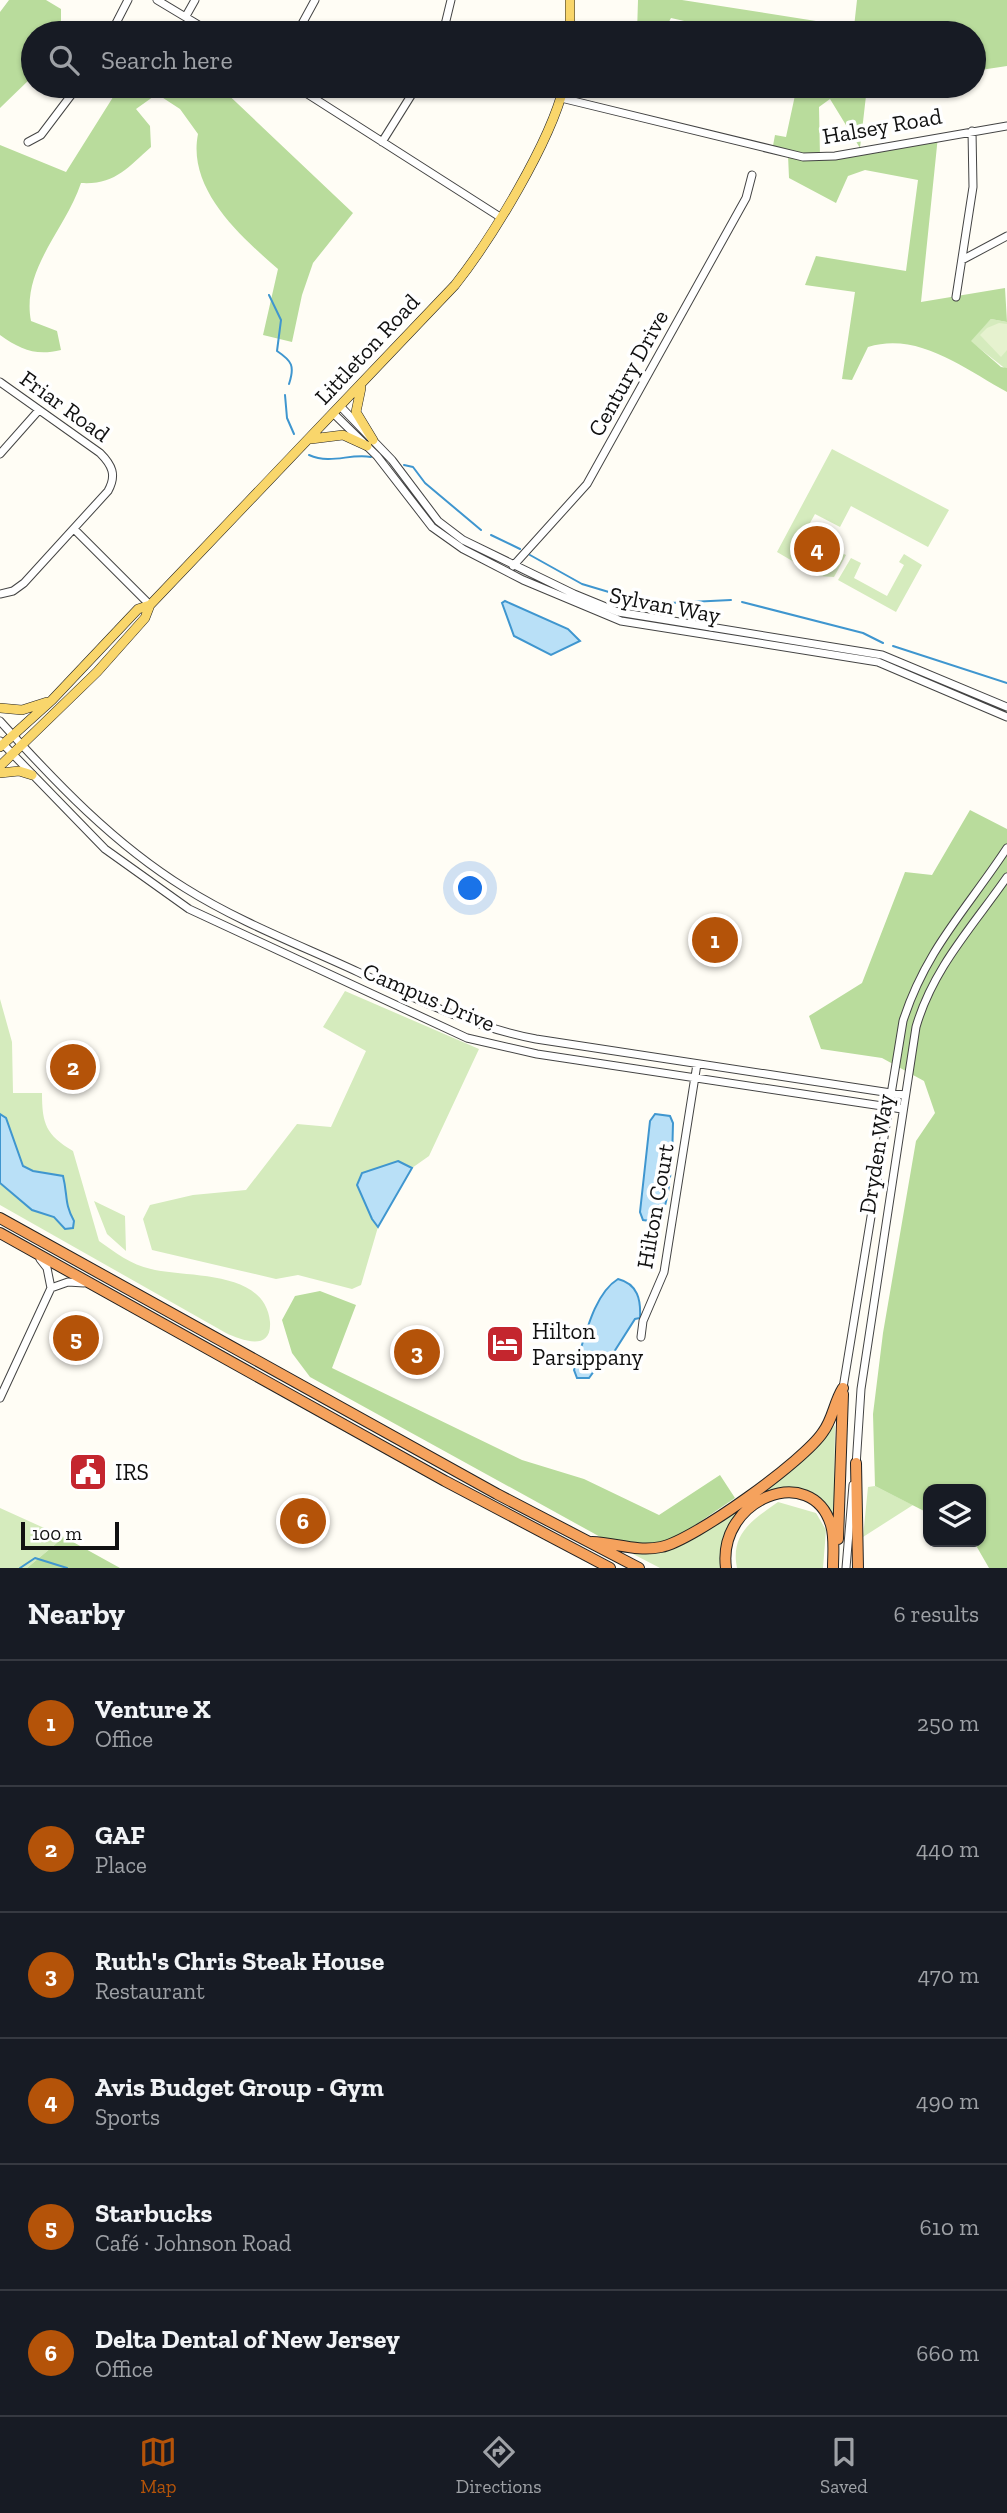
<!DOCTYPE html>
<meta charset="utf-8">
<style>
:root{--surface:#171b24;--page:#20242c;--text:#f1f3f6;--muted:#9ea1a6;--line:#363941;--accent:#b45309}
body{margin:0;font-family:"Zilla Slab",serif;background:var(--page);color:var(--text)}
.controls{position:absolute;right:21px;bottom:21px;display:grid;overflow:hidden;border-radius:14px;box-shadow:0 2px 5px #0004}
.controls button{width:63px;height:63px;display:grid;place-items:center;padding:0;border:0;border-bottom:2px solid var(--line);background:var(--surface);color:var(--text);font:35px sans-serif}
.scale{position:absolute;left:21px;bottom:18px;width:98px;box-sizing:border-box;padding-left:7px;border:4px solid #111;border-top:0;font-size:19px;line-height:24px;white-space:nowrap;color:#111;-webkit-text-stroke:5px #fff;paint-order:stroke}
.you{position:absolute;left:471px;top:889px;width:24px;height:24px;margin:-18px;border:5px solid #fff;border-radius:50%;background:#1a73e8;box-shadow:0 0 0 10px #1a73e833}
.badge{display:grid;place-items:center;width:46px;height:46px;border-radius:50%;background:var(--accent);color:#fff;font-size:23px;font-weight:700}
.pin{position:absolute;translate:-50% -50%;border:4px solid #fff;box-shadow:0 2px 7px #0006}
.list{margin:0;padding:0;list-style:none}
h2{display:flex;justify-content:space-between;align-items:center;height:91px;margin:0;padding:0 28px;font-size:30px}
h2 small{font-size:23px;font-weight:400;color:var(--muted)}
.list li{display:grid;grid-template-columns:46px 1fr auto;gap:21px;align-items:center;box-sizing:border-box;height:126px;padding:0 28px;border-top:2px solid var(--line)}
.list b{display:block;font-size:26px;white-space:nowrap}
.list p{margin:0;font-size:23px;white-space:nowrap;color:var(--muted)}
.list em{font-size:23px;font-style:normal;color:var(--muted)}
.icon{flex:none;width:38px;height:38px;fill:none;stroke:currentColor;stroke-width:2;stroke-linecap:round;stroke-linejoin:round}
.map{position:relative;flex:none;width:1007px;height:1568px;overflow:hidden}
.search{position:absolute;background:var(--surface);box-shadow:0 2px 5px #0004;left:21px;right:21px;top:21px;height:77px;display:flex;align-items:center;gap:18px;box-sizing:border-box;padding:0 24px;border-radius:38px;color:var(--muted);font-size:26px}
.sheet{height:847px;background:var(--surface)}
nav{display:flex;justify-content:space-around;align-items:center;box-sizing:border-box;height:98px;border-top:2px solid var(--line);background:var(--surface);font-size:19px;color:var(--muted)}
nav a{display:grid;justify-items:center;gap:4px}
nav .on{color:var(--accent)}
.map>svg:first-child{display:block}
</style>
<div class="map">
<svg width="1007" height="1568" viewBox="0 0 1007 1568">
<rect width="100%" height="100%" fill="#fffdf5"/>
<path fill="#d5ebbd" d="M991 319 1007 322V370L970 341Z
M832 449 949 510 928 547 851 506 840 527 815 514 796 548 830 566 838 551 846 555 834 577 818 576 777 552Z
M904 554 922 565 896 612 838 580 851 558 861 563 854 578 887 596 904 565 899 562Z
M345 991 479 1049 429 1156 412 1168 398 1161 357 1185 372 1219 378 1227 361 1285 352 1289 298 1275 276 1279 152 1250 143 1219 150 1205 193 1195 246 1190 297 1124 331 1127 366 1051 323 1027Z
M0 999 12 1042 13 1093H42C42 1124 46 1135 73 1151L99 1241C115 1252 131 1265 151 1269 187 1278 265 1269 270 1322 272 1352 241 1340 226 1333L0 1205Z
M94 1201 125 1216 126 1251 107 1234Z
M835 1425 834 1520 823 1504 772 1491C740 1502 714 1533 723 1568H660L633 1554 672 1549 696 1537 811 1453Z
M875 1486 913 1505 863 1537 868 1487Z
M778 1502 816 1513 826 1530 823 1568H737C730 1533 753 1520 778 1502Z
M0 1508 64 1537 27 1568H0Z"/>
<path fill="#b9dc9c" d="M9 0H46L61 9V33H33V76L0 108V12Z
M638 0H682L854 27 857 0H1007V66L974 71V33H737L671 18 663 33H637Z
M120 86H219L353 213 313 263 302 295 292 342 263 335 278 269C240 236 187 189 198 134L180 109 157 94 136 109 150 126 151 147C127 168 115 185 81 183 66 229 21 269 31 321L57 331 61 350C36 356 21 350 0 335V145L66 172Z
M797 86H870L867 87 860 148 830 99 819 107 820 157 938 136 921 302 1005 288 1007 322 991 319 971 341 1001 367 1007 368V392C965 369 918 331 868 347L852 380 842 379 855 292 805 285 816 256 906 271 918 180 865 170 848 176 836 203 789 178 788 155 772 151 775 135 786 137Z
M970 810 1007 829V1568H989L974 1542H981V1489H928V1513L875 1486 873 1414 883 1333 916 1141 935 1113 924 1081 882 1058 821 1049 809 1016 862 983 905 872 932 875Z
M320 1291 356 1305 332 1368 522 1460 584 1479 659 1515 720 1475 735 1498 676 1538 652 1545 604 1539 310 1377 292 1353 282 1320 295 1296Z
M64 1537 120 1568H27Z"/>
<path fill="#e6f2cf" d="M999 323 1007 324V350L1001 357 980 335 987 328Z"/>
<path fill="#b9e0f7" stroke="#3f96cf" stroke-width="2" d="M505 601 568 629 580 641 551 655 514 636 502 603Z
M0 1114 6 1118 23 1166 33 1171 63 1176C68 1196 64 1203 74 1221L73 1228 65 1229 54 1217 32 1210 0 1183Z
M655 1114 670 1116 673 1123C673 1143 671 1210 657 1222L643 1220 640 1212 650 1121Z
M398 1161 412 1168 378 1227 372 1219 357 1185 362 1173Z
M618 1279C638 1284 641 1300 640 1318L635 1319 607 1363 597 1367 589 1378H577L574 1370C584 1343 592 1295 618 1279Z"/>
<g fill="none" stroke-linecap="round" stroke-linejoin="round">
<path stroke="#3f96cf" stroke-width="2" d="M269 295 281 320 277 351C292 361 295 366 289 384
M285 395 287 418 294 434
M309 455C332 465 349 453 371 457
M404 465 413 467 425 483 481 530
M491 535 520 549
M530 555 582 584 649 604 731 600
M742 602 863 633 883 643
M893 646 1007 683
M20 1568 35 1558 67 1568"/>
<defs>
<path id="minor" d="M157 0 212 33
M186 16 195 0
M111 33 128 0
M297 33 315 0
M443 33 451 0
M295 86 500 217
M561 98 803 157 835 156 1007 126
M28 142 41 135 78 86
M382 142 417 86
M962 260 1007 236
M956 297 973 187 972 131
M0 382 100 453C112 465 117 475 108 491L24 583 13 591 0 594
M341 407 392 460 438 521 463 540 574 594 618 612 882 655 1007 707
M334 414 377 456 432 527 463 549 523 580 621 621 878 662 1007 717
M0 454 39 410
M74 529 150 605
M513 566 587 484 746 198 752 175
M0 721C56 783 114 844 185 888 239 922 300 945 358 972 417 999 472 1027 536 1039L904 1095
M0 741 105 849 189 909 467 1038 537 1054 902 1109
M51 1288 68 1282 84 1283
M641 1337 643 1321 664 1272 697 1064
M843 1388 903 1021C926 949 967 909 1007 848
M0 1398 51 1288 47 1268 40 1259
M856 1466 861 1389 916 1027C933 968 973 926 1007 877
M846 1568 853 1485"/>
<path id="major" d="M570 33V0
M361 388 356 412 373 440
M311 439 343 435 367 446
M0 708 22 710 47 702
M0 747 52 700 138 609 150 605
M0 766 97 672 145 618 150 605 455 285C492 238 550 143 564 86
M0 773 19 771 32 775"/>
<path id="highway" d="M0 1218 497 1494 639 1568
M0 1233 445 1481 610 1568
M856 1463 858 1568
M838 1539 843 1394
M592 1542C616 1543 637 1552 661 1547 693 1541 805 1460 823 1432 833 1419 834 1402 843 1388
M726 1568C717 1498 812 1462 831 1525 835 1538 833 1554 833 1568"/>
</defs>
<use href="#minor" stroke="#444" stroke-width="9"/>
<use href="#major" stroke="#222" stroke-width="10"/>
<use href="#highway" stroke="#222" stroke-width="12"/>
<use href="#minor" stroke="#fff" stroke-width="7"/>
<use href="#major" stroke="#f9d66b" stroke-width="9"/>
<use href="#highway" stroke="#f5a25d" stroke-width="10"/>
</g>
<defs>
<symbol id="hotel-square" viewBox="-11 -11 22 22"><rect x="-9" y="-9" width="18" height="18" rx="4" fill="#c4262e" stroke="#fff"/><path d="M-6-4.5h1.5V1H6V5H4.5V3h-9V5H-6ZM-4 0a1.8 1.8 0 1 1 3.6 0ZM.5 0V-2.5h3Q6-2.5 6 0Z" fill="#fff"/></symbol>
<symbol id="civic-square" viewBox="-11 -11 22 22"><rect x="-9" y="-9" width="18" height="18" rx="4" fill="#c4262e" stroke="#fff"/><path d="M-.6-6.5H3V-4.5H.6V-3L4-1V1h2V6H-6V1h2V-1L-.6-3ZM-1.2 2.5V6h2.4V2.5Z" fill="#fff"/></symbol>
</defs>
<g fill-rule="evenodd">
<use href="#hotel-square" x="483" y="1322" width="44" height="44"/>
<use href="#civic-square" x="66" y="1450" width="44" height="44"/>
</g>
<g text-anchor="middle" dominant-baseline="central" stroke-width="7" stroke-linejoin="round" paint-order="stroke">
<g font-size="23" fill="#111" stroke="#fff">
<text transform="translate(882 126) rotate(-10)">Halsey Road</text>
<text transform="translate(367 349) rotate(-47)">Littleton Road</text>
<text transform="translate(628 373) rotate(-61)">Century Drive</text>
<text transform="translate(65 406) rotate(36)">Friar Road</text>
<text transform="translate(665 605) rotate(11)">Sylvan Way</text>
<text transform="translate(429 997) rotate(23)">Campus Drive</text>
<text transform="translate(876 1154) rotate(-81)">Dryden Way</text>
<text transform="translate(655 1206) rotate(-80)">Hilton Court</text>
</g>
<g font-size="23" fill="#111" stroke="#fff" text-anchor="start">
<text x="532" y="1331">Hilton<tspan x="532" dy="26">Parsippany</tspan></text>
<text x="115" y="1472">IRS</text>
</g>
</g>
</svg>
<div class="controls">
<button><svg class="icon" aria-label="layers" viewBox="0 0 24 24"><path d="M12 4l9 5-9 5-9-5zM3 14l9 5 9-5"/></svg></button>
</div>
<div class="scale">100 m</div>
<div class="you"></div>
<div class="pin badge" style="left:715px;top:940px">1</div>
<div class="pin badge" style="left:73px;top:1067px">2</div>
<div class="pin badge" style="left:417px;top:1352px">3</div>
<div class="pin badge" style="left:817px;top:549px">4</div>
<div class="pin badge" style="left:76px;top:1338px">5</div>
<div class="pin badge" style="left:303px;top:1521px">6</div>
<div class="search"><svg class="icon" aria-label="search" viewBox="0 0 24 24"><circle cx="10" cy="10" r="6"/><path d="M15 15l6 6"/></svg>Search here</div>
</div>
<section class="sheet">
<h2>Nearby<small>6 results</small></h2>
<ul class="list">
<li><span class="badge">1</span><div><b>Venture X</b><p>Office</p></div><em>250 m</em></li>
<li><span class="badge">2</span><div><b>GAF</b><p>Place</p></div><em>440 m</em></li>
<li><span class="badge">3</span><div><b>Ruth's Chris Steak House</b><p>Restaurant</p></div><em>470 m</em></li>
<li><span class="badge">4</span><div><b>Avis Budget Group - Gym</b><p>Sports</p></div><em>490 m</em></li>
<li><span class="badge">5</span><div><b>Starbucks</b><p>Café · Johnson Road</p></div><em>610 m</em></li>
<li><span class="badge">6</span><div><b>Delta Dental of New Jersey</b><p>Office</p></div><em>660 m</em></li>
</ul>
</section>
<nav>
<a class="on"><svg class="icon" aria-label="map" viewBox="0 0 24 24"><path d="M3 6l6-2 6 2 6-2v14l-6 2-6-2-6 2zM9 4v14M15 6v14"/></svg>Map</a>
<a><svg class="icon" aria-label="directions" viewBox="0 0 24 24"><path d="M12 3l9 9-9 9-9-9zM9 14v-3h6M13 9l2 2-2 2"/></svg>Directions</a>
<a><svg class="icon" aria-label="saved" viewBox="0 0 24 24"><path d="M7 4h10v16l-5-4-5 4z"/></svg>Saved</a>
</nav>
